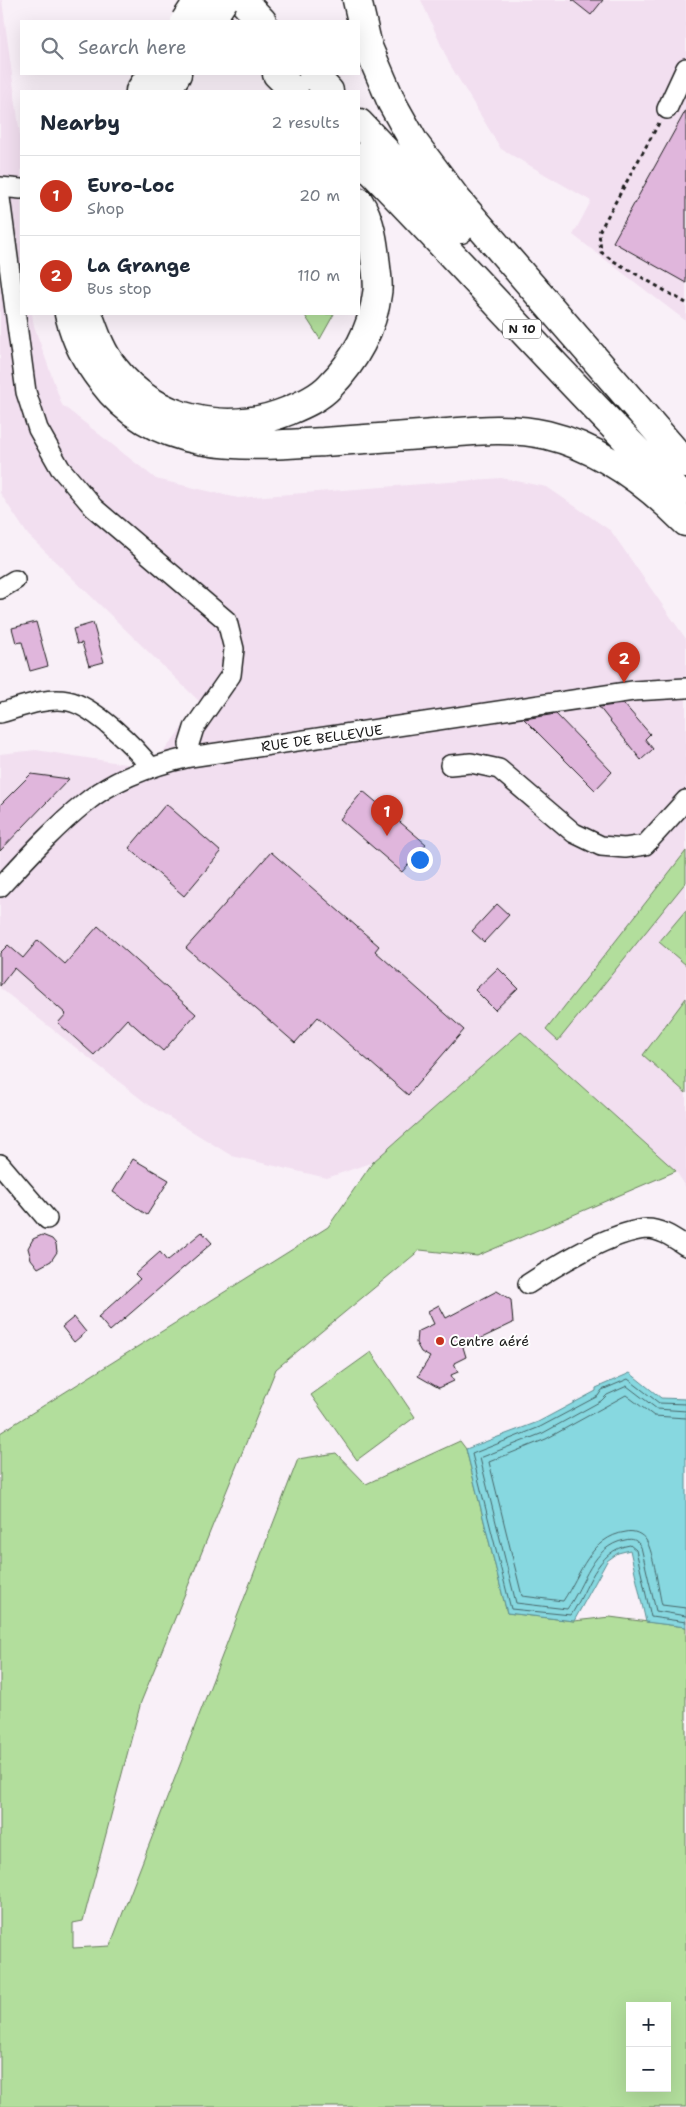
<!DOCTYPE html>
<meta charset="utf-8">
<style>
:root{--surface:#fff;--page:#f6f6f7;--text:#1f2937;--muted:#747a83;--line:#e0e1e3;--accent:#c8321e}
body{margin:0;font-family:"Shantell Sans",sans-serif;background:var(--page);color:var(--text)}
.controls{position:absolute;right:15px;bottom:15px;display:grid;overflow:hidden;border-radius:0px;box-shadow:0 5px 20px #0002}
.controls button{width:45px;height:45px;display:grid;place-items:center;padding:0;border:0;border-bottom:1px solid var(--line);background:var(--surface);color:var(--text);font:25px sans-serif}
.you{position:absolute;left:419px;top:859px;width:18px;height:18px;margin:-12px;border:4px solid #fff;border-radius:50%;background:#1a73e8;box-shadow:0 0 0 8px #1a73e833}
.badge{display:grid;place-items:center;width:32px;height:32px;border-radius:50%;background:var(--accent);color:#fff;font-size:16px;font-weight:700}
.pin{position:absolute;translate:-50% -41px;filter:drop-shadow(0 1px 2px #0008)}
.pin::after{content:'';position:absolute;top:26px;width:18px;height:15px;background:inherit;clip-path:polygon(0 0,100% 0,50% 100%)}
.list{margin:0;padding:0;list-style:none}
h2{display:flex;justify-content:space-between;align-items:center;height:65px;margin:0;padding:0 20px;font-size:21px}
h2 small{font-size:16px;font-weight:400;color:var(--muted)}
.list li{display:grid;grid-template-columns:32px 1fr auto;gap:15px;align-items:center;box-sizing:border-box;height:80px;padding:0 20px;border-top:1px solid var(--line)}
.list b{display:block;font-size:19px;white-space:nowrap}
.list p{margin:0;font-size:16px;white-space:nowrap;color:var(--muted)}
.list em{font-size:16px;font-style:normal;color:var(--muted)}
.icon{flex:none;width:28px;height:28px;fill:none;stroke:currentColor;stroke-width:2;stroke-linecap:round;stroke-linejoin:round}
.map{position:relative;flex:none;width:686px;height:2107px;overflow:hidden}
.search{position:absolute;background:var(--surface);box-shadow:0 5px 20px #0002;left:20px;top:20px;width:340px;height:55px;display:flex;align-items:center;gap:12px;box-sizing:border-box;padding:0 18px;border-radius:0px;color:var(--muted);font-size:19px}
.panel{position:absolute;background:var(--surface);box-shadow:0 5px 20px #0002;left:20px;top:90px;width:340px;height:225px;border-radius:0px}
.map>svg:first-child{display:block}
</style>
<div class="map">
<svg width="686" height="2107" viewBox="0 0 686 2107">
<rect width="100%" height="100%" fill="#f9f0f8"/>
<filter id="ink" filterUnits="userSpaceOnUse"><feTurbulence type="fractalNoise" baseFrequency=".02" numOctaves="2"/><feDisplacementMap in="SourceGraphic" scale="10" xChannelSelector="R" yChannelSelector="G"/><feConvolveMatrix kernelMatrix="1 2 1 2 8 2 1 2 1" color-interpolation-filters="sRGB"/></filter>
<g filter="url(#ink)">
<path fill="#f2dff0" d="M0 0H2L21 142V314H32L34 326 62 405 156 479 238 498 501 478 547 487 611 531 686 639V1187L676 1171 521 1032 373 1162 327 1178 232 1156 146 1103 0 988V754L36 750 151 768 201 703 28 535 0 493Z
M421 0H686V321L573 235 591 201 501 149 449 63Z"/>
<path fill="#b2de9c" stroke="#677d5c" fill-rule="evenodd" d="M304 314H334L320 339Z
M686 851V882L558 1041 546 1030Z
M686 910V965L659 942Z
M686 998V1093L643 1055Z
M521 1032 676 1171 477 1256 420 1250 276 1369 141 1702 83 1921 73 1923V1948L110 1946 298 1459 336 1453 366 1484 460 1441 466 1449 507 1613 574 1621 610 1617 686 1627V2107H0V1433L328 1227 373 1162ZM630 2006H667V2088H630Z
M371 1352 415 1417 357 1460 311 1395Z"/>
<path fill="#87d8e0" stroke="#5c8d92" d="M630 1373 661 1398 686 1399V1627L646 1622 630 1550 618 1553 607 1561 574 1621 507 1613 466 1449 538 1422 596 1391V1388Z"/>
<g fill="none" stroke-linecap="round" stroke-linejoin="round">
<path stroke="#47676a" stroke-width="1" d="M686 1404 659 1403 628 1379 602 1390 598 1396 540 1427 472 1454 511 1609 571 1615C588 1590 596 1550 630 1545L636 1550 651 1617 686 1622
M686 1411 657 1409 627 1386 607 1395 601 1401 543 1433 480 1458 516 1603 567 1609C585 1584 592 1546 625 1540 633 1538 637 1540 641 1547L656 1611 686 1616
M686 1418 654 1416 626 1395 546 1439 489 1462 522 1596 563 1601C581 1574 590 1537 626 1532 634 1530 642 1534 646 1540 654 1553 658 1589 662 1605L686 1608"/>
</g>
<path fill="#e0b6dc" stroke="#1c1c1c" d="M572 0H603L591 15Z
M686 110V283L613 242Z
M36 622 48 666 30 671 22 642 16 643 12 628Z
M93 623 104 662 89 666 82 643 77 644 73 629Z
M624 704 650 734 645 739 653 749 641 760 599 707Z
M556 714 612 772 595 790 524 719Z
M31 774 69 779 0 851V805Z
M363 791 426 844 402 872 340 819Z
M166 804 221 852 184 896 129 848Z
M271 852 379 946 375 951 464 1030 408 1095 318 1017 295 1043 186 948Z
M497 904 509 915 484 942 472 931Z
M98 926 196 1014 163 1051 127 1019 94 1055 58 1023 66 1014 14 968 0 986V953L8 945 23 958 38 940 65 964Z
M498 968 518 988 495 1010 475 990Z
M133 1159 169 1180 147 1215 113 1192Z
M202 1232 212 1243 110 1331 98 1317 140 1279 135 1274 160 1252 167 1261Z
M42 1235 52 1239 56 1244 57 1252 51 1261 38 1268 31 1259 28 1248 33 1239Z
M497 1291 511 1300 513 1323 463 1347 466 1357 454 1363 458 1372 451 1375 454 1381 439 1388 418 1376 430 1357 421 1352 416 1343 417 1332 434 1324 428 1311 439 1305 446 1318Z
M74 1317 86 1332 74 1342 62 1327Z"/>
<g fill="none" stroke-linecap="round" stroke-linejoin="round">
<defs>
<path id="minor" d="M667 109 686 68
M0 187 21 189
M0 198 26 392 38 429 60 468 94 508 227 621 234 649 231 675 194 728 189 744 190 757
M0 589 15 580
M0 713C21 707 45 697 68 701 94 706 136 748 151 768
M450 765 471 763 499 769 574 833 601 846 625 848 645 845 686 800
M0 887C27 858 54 828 85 803 114 779 154 765 190 757L633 691 686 688
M0 1164 47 1219
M528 1284C557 1265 613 1231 647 1229 661 1229 675 1239 686 1246"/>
<path id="highway" d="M242 0 262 21
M357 0 368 47 392 103 415 144 458 201 686 464
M277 74 294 91
M313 74 329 91
M140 91 151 74
M166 91 177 74
M359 123 460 229
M359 158C467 268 569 384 679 493
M69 314C76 341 85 359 102 381 156 454 243 447 324 442 361 439 397 437 434 434 471 431 509 426 547 435 601 448 647 483 686 522
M88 314C95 333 101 352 114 368 155 421 227 436 288 411 302 405 319 398 330 386 354 362 373 328 377 294 379 285 377 276 376 267 374 246 371 220 359 202"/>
</defs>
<use href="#minor" stroke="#1c1c1c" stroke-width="22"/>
<use href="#highway" stroke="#1c1c1c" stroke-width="31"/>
<path stroke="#1c1c1c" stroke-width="3" stroke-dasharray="4 4" stroke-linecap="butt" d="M659 123 599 232 601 252 612 260 686 303"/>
<use href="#minor" stroke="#fff" stroke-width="19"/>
<use href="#highway" stroke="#fff" stroke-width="28"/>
<defs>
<path id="highway-bridge" d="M185 21 199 0
M210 21 224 0"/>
</defs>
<use href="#highway-bridge" stroke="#1c1c1c" stroke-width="31" stroke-linecap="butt"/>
<use href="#highway-bridge" stroke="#fff" stroke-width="28"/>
</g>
</g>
<circle fill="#c8321e" stroke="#fff" stroke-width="2" cx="440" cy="1341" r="5"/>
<g text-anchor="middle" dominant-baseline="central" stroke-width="4" stroke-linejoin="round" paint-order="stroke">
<rect fill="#fff" stroke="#606060" stroke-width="1" x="503" y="319.5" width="38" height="19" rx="4"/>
<g font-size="12" font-weight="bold" fill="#1c1c1c">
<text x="522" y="329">N 10</text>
</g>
<g font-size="14" fill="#1c1c1c" stroke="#fff">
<text transform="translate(322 738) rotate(-8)">RUE DE BELLEVUE</text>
</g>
<g font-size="14" fill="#1c1c1c" stroke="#fff" text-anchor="start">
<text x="450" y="1341">Centre aéré</text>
</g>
</g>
</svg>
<div class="controls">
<button>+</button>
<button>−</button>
</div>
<div class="you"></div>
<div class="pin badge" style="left:387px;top:836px">1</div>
<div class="pin badge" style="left:624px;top:683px">2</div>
<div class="search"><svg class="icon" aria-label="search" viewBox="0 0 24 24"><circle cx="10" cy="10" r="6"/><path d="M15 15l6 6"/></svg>Search here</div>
<section class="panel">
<h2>Nearby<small>2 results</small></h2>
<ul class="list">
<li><span class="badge">1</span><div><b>Euro-Loc</b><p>Shop</p></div><em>20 m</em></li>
<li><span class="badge">2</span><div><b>La Grange</b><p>Bus stop</p></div><em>110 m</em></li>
</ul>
</section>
</div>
